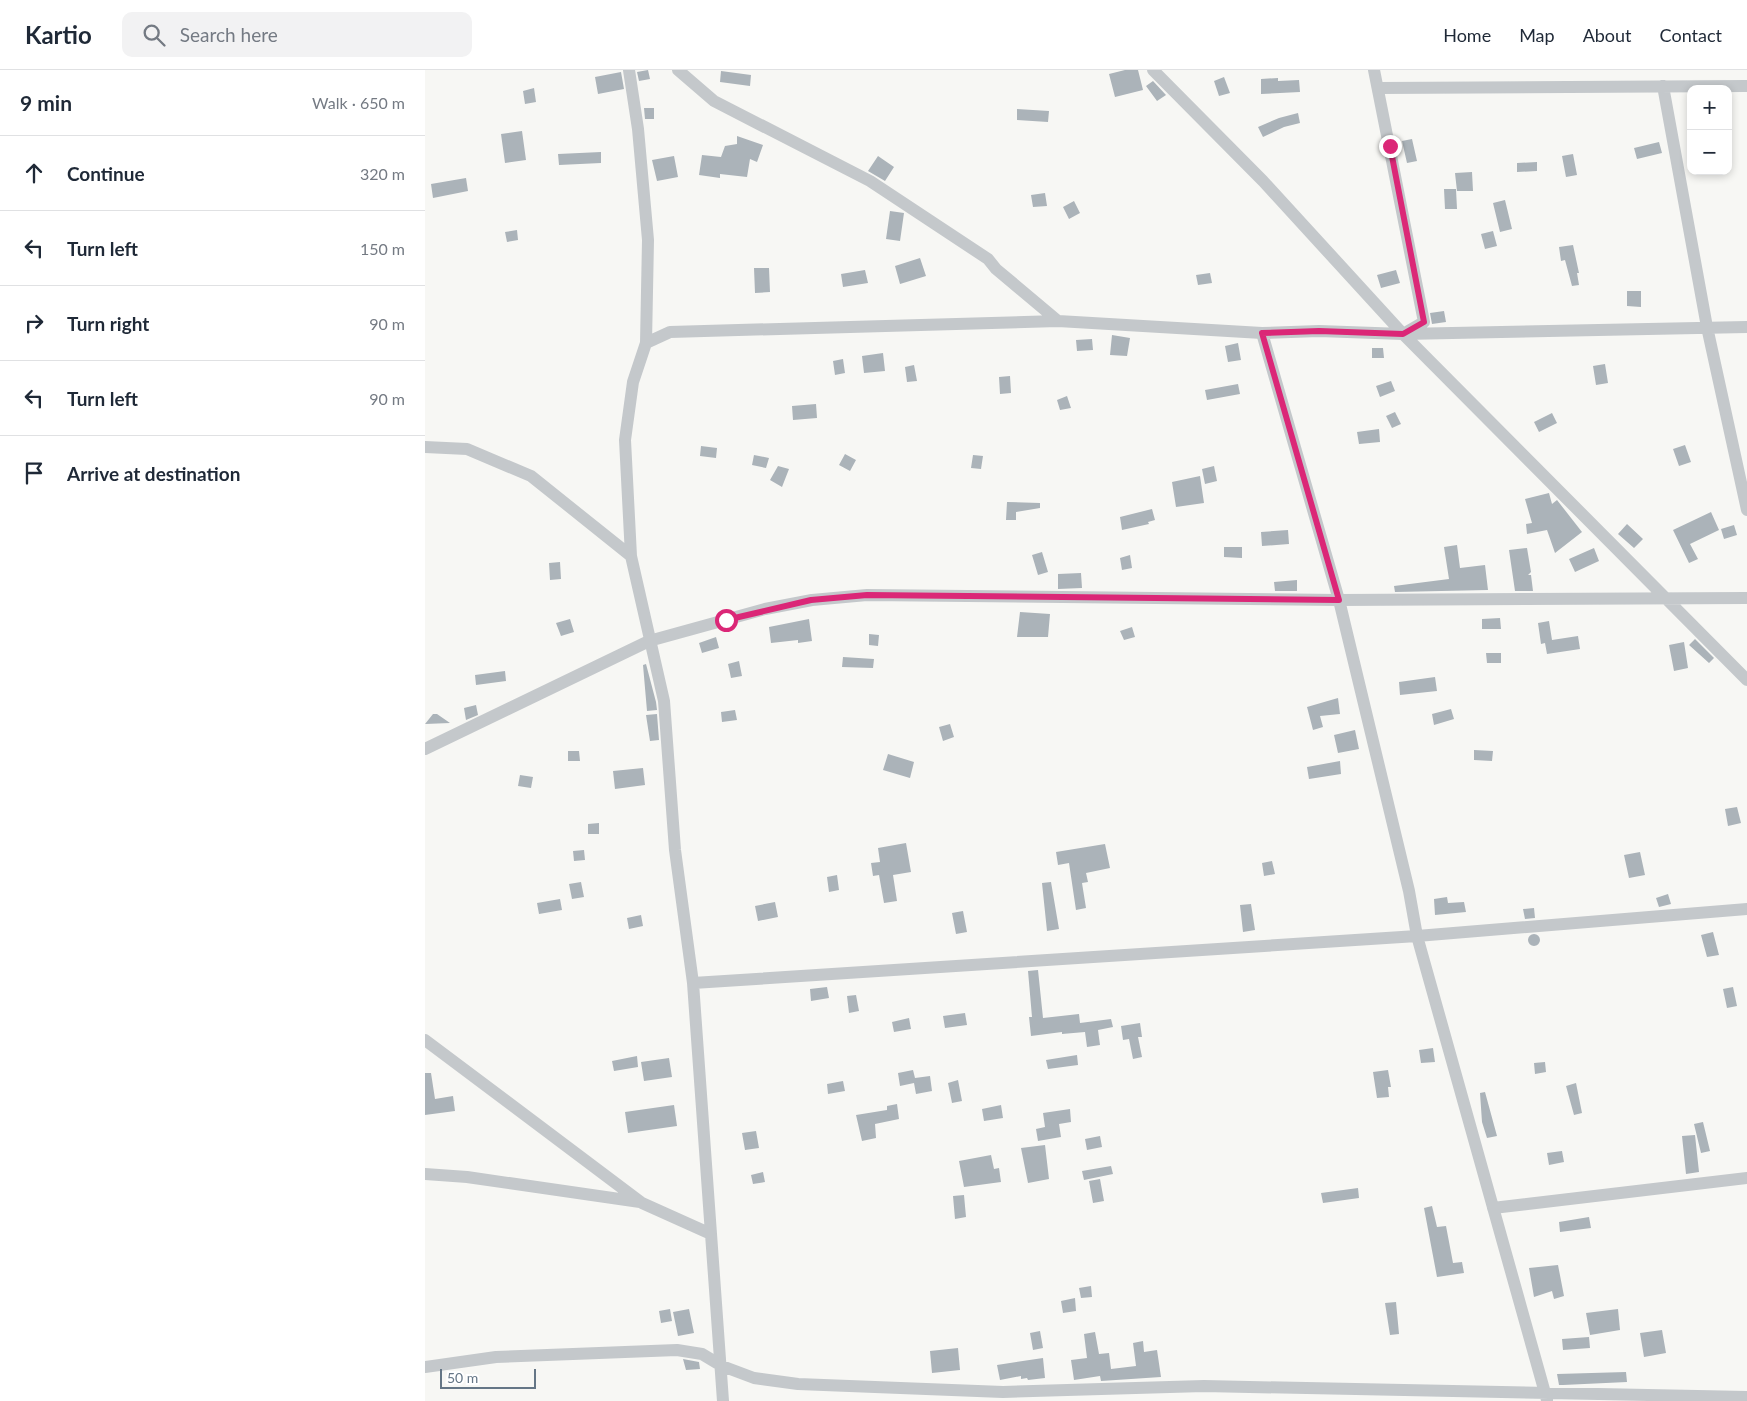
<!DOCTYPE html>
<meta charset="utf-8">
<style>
:root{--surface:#fff;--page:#f2f2f3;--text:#1f2937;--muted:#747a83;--line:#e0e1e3}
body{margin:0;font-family:Lato,sans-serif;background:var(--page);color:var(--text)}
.controls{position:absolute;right:15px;top:15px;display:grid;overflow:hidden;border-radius:10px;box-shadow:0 2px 8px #0003}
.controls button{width:45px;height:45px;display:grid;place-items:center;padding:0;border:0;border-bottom:1px solid var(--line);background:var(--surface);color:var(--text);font:25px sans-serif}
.scale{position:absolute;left:15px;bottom:12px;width:96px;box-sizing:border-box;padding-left:5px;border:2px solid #657686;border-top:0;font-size:14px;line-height:18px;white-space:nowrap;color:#657686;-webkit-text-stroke:4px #fff;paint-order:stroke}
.stop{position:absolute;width:15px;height:15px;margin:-11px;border:4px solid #db2777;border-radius:50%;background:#fff}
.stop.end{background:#db2777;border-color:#fff;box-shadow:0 1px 5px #0008}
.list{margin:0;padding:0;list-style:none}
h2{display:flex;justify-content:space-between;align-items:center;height:65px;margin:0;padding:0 20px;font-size:21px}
h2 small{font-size:16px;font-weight:400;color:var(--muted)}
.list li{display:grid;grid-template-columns:32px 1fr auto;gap:15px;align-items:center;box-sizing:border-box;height:75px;padding:0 20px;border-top:1px solid var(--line)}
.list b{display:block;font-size:19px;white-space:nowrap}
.list em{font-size:16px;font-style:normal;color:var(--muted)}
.icon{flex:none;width:28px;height:28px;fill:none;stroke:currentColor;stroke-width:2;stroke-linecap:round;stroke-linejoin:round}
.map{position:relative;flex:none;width:1322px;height:1331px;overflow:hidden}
header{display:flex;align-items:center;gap:30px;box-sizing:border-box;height:70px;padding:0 25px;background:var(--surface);border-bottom:1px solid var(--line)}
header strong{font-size:24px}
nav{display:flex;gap:28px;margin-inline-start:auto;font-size:18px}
.search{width:350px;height:45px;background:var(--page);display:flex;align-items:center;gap:12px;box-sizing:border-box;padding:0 18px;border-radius:10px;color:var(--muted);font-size:19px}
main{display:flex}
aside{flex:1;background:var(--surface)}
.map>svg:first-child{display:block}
</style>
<header>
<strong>Kartio</strong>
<div class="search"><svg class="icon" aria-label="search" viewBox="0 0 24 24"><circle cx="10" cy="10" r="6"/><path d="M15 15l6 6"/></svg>Search here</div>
<nav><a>Home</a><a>Map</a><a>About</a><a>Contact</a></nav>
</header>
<main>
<aside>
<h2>9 min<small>Walk · 650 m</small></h2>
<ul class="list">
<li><svg class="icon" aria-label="ahead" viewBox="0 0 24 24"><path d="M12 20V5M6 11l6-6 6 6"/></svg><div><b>Continue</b></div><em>320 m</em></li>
<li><svg class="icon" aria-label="left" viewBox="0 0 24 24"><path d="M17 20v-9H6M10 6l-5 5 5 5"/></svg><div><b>Turn left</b></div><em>150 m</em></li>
<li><svg class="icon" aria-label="right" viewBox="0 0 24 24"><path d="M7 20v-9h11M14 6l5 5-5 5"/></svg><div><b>Turn right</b></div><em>90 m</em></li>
<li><svg class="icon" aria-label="left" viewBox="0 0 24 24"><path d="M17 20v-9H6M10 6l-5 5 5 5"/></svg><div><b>Turn left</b></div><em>90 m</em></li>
<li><svg class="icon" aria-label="arrive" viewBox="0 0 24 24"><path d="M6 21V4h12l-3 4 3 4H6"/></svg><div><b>Arrive at destination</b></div></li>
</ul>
</aside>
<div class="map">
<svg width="1322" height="1331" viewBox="0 0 1322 1331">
<rect width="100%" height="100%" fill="#f7f7f4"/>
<path fill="#abb3b9" d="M223 0 225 9 214 11 212 2Z
M700 0H713L718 20 690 27 684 4Z
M296 1 326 5 325 16 295 12Z
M196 2 199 19 173 24 170 7Z
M799 7 805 23 794 26 789 11Z
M853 8V11L874 10 875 22 836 24V9Z
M728 11 741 25 732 31 721 16Z
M109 18 111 32 100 34 98 21Z
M219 38H229V49H220Z
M592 39 624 41 623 52 592 50Z
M873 43 875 53 859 57 838 67 833 57 854 48Z
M97 61 101 90 80 93 76 64Z
M312 66 338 75 332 92 325 89 322 107 295 104V108L274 105 277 85 296 87 300 76 312 74Z
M987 69 992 91 982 93 977 71Z
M1234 72 1237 83 1212 89 1209 78Z
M176 82V93L134 95 133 84Z
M1148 84 1152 105 1141 107 1137 86Z
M249 86 253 107 232 111 227 90Z
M453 86 469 97 460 111 443 101Z
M1112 92V101L1092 102V93Z
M1047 102 1048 121H1032L1030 103Z
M41 108 43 121 8 128 6 114Z
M1019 119H1031L1032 139H1020Z
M620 123 622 136 608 137 606 125Z
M1080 130 1087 159 1075 162 1068 133Z
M649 131 655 143 644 149 638 137Z
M465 141 479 143 475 171 461 169Z
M92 160 93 170 82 172 80 162Z
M1068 161 1072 176 1060 179 1056 164Z
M1148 175 1154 203H1152L1154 215 1147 216 1140 190 1136 191 1134 177Z
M495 188 501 206 475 214 470 196Z
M329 198H344L345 222 330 223Z
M440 200 443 213 418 217 416 204Z
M971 200 975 213 956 218 952 205Z
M785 203 787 213 773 215 771 205Z
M1202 221H1216V237L1202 236Z
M1019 241 1021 252 1007 254 1005 243Z
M687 265 705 268 702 286 685 285Z
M667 269 668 280 652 281 651 270Z
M813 273 816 290 803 292 800 276Z
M947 278H958L959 288H947Z
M458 283 460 301 439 303 437 286Z
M418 289 420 303 410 305 408 291Z
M1180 294 1183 313 1171 315 1168 296Z
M489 295 492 311 482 312 480 297Z
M585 306 586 323 575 324 574 307Z
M966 311 970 321 955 327 951 316Z
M813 314 815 324 782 330 780 320Z
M642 326 646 338 635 340 632 330Z
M391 334 392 348 368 350 367 336Z
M970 342 976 354 967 358 961 346Z
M1127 343 1132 353 1114 362 1109 352Z
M954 359 955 372 934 374 932 362Z
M1260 375 1266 392 1254 396 1248 379Z
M276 376 292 378 291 388 275 386Z
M420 384 431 390 425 401 414 395Z
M329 385 344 388 341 398 327 395Z
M548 385 558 386 556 399 546 398Z
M353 396 364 399 357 417 345 410Z
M789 396 792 411 780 414 777 399Z
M775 406 779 433 751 437 747 412Z
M1124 423 1127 434 1132 430 1157 462 1130 483 1122 460 1102 464 1101 454 1107 453 1100 429Z
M582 432 615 433V438L591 442V450H581Z
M727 439 730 450 723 452 724 454 697 460 695 447Z
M1286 442 1294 460 1265 474 1273 489 1264 493 1248 460Z
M1202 454 1218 469 1209 478 1193 464Z
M1309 455 1312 465 1299 469 1296 459Z
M863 460 864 474 837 476 836 462Z
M1032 475 1035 498 1060 495 1063 520 970 522 969 516 1024 509 1019 477Z
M799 477H817V488L799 487Z
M1102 478 1106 502 1103 505H1106L1108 521H1090L1084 480Z
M1169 478 1174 491 1150 502 1144 489Z
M617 482 623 502 613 505 607 485Z
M705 485 707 498 697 500 695 488Z
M135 492 136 509 125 510 124 493Z
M656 503 657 518 633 519V504Z
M872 510V521H850L849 512Z
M595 542 625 544 623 567H592Z
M1075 548 1076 559H1057V549Z
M145 549 149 562 136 566 131 553Z
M384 549 387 571 373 573V570L346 573 344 557Z
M1124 551 1127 570 1153 566 1155 579 1122 584 1120 573 1116 574 1113 553Z
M707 557 710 567 699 570 695 561Z
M444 564 454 565 453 576 444 575Z
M291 567 294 578 277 583 274 573Z
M1270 569 1289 588 1284 593 1264 575Z
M1259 572 1263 598 1249 601 1244 575Z
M1061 583H1076V593H1062Z
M418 587 449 589 448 598 417 597Z
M314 591 317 606 306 608 303 594Z
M221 594 231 632 232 640 222 641 218 595Z
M80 601 81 611 51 615 50 605Z
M1010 607 1012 621 975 625 974 612Z
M913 628 915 644 895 646 898 657 888 660 882 637Z
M51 635 53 645 41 650 39 638Z
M1026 639 1029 649 1009 655 1007 644Z
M310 640 312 650 297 652 296 642Z
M8 644H12L25 653 0 654Z
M232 644 234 670 225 671 221 645Z
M525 654 529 667 518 671 514 657Z
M930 660 934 679 913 683 909 665Z
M1049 680 1068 681 1067 691 1049 690Z
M143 681H154L155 691H143Z
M463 684 489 692 485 708 458 700Z
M915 691 916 704 884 709 882 697Z
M218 698 220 715 190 719 188 701Z
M95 705 108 707 106 718 93 716Z
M1312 737 1316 753 1303 756 1300 739Z
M174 753V764H163V754Z
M481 773 486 802 468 805 472 831 459 833 454 805 448 806 446 793 455 792 453 778Z
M680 774 685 798 661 803 663 812 657 813 661 838 651 840 644 793 633 795 631 782Z
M159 780 160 790 149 791 148 781Z
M1215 782 1220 805 1204 808 1199 785Z
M847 791 850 804 839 806 837 793Z
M412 805 414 820 404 822 402 807Z
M156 812 159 827 147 829 144 814Z
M626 812 634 859 622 861 617 813Z
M1243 824 1246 834 1234 837 1231 828Z
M1022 827 1023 833 1039 832 1041 842 1010 845 1009 829Z
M135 829 137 840 114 844 112 833Z
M350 832 353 847 333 851 330 836Z
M826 834 830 860 818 862 815 835Z
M1109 838 1110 848 1100 849 1098 839Z
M538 841 542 862 531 864 527 843Z
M216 845 218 856 204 859 202 848Z
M1288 862 1294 885 1282 887 1276 865Z
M1103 870a6 6 0 1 1 12 0a6 6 0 1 1-12 0Z
M613 900 618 948 654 944 655 953 686 949 688 957 673 960 675 975 662 977 660 962 637 964V962L606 966 604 947H607L603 901Z
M402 917 404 928 386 931 385 919Z
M1308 917 1312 936 1302 938 1298 919Z
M431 925 434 941 424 943 422 926Z
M540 943 542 955 520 958 518 946Z
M484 948 486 959 469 962 467 952Z
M715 953 717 967H713L717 987 708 989 704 969 698 970 696 956Z
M1008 978 1010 992 996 993 994 980Z
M652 985 653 995 623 999 621 990Z
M212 986 213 997 189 1001 187 991Z
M244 988 247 1007 219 1011 216 992Z
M1120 992 1121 1002 1110 1004 1109 993Z
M488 1000 490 1008 505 1006 507 1021 491 1024 489 1013 475 1016 473 1003Z
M963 1000 966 1017H963L964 1027 952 1028 948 1002Z
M0 1003H6L10 1029 28 1026 30 1041 0 1045Z
M533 1010 537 1031 527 1033 523 1013Z
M418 1011 420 1021 403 1024 402 1014Z
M1151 1013 1157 1043 1149 1045 1141 1016Z
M1060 1022 1072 1066 1062 1068 1057 1052 1055 1023Z
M472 1034 474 1049 450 1054 451 1068 437 1071 431 1045 462 1040V1036Z
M249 1035 252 1056 203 1063 200 1042Z
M576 1035 578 1048 559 1051 557 1039Z
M645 1039 646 1052 634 1054 636 1067 613 1071 611 1059 620 1057 618 1043Z
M1278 1052 1285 1081 1276 1083 1269 1054Z
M331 1061 334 1078 320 1080 317 1063Z
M1270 1065 1274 1102 1261 1104 1257 1066Z
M675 1066 677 1077 662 1080 660 1069Z
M620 1075 624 1109 603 1113 596 1078Z
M1137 1081 1139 1092 1124 1095 1122 1083Z
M566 1085 569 1099 574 1098 576 1112 539 1117 534 1091Z
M686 1096 688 1104 659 1110 657 1101Z
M338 1102 340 1112 328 1114 326 1105Z
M675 1109 679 1131 668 1133 664 1111Z
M933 1118 934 1128 898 1133 896 1123Z
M539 1125 541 1147 530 1149 528 1126Z
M1007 1136 1012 1157 1021 1156 1028 1193 1037 1192 1039 1203 1012 1207 999 1138Z
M1164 1147 1166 1158 1135 1162 1134 1152Z
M1133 1195 1139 1226 1129 1229 1127 1221 1109 1227 1104 1198Z
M666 1216 667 1227 656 1228 654 1218Z
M650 1228 651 1241 638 1243 636 1231Z
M971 1232 974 1264 965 1265 960 1233Z
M245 1239 247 1251 236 1253 234 1241Z
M264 1239 269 1263 253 1266 248 1242Z
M1193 1239 1195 1260 1165 1265 1161 1243Z
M1237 1260 1241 1283 1219 1287 1215 1263Z
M615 1261 618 1278 608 1280 605 1263Z
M670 1262 674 1284 684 1283 686 1299 711 1296 708 1273 718 1271 719 1282 732 1280 736 1307 676 1311 675 1306 649 1310 646 1290 662 1288 659 1264Z
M1164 1267 1165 1278 1138 1280 1137 1269Z
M533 1278 535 1300 507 1303 505 1281Z
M618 1288 620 1308 603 1310 602 1308 596 1309V1306L575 1310 572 1295Z
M258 1289 274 1292 275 1299 261 1300Z
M1201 1302 1202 1312 1138 1315H1134L1132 1304Z"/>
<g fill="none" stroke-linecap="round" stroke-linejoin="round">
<path stroke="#c4c8cb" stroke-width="12" d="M204 0 213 59 223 170 221 273 208 312 200 370 206 486 239 631 250 780 268 913 298 1331
M253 0 289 31 445 111 563 189 571 199 633 251
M728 0 838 111 978 264 1322 610
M949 0 999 252 980 263
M1238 16 1282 257 1322 440
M954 18 1322 16
M837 263 914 530 984 821 992 866 1122 1330
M221 273 245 262 633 251 837 263 894 261 978 264 1322 257
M0 377 42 379 106 406 206 486
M0 679 224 571 340 539 387 530 442 525 914 530 1322 528
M268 913 992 866 1322 839
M0 970 217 1133 286 1164
M0 1104 42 1107 215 1132
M1068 1138 1322 1108
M0 1297 71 1287 252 1280 277 1284 297 1296 329 1308 373 1314 578 1322 779 1316 1322 1327"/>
</g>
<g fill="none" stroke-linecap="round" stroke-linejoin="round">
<path stroke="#db2777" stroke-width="6" d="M301 550 386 530 442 525 914 530 837 263 894 261 978 264 999 252 965 76"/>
</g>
</svg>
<div class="controls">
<button>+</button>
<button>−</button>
</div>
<div class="scale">50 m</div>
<div class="stop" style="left:301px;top:550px"></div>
<div class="stop end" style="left:965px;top:76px"></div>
</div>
</main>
